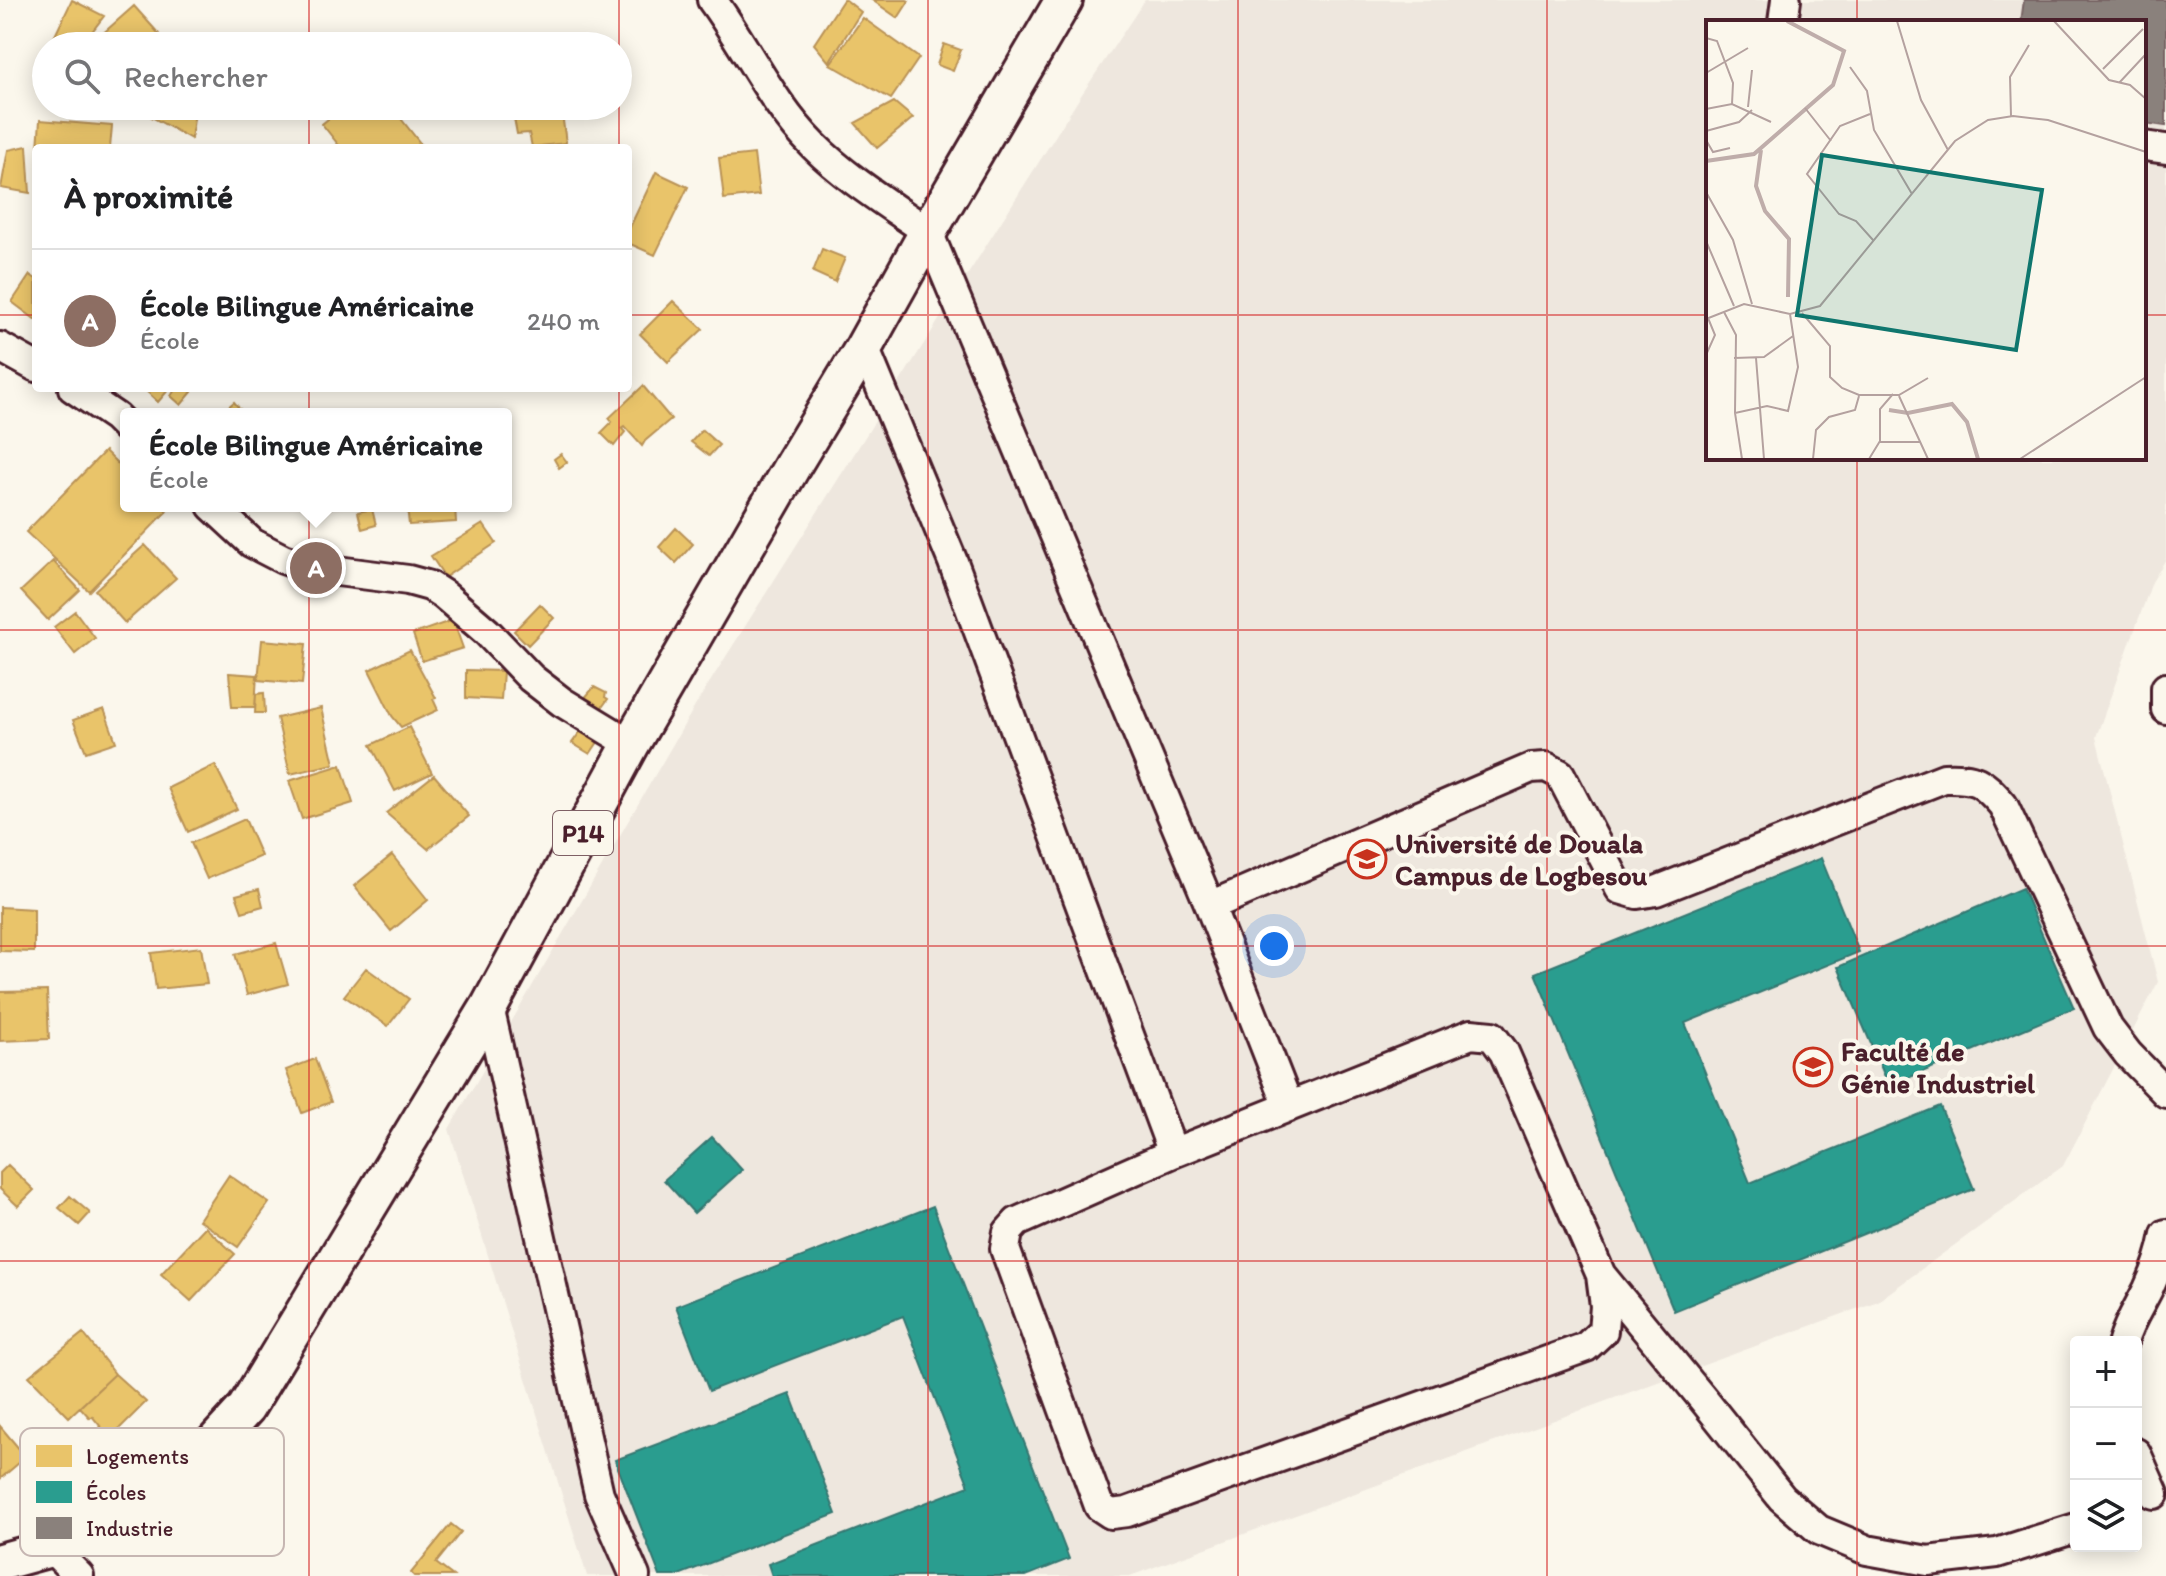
<!DOCTYPE html>
<html lang="fr">
<meta charset="utf-8">
<style>
:root{--surface:#fff;--page:#f2f2f2;--text:#202124;--muted:#757577;--line:#e0e0e0;--accent:#c8321e}
body{margin:0;font-family:Itim,sans-serif;background:var(--page);color:var(--text)}
.controls{position:absolute;right:24px;bottom:24px;display:grid;overflow:hidden;border-radius:8px;box-shadow:0 4px 20px #0003}
.controls button{width:72px;height:72px;display:grid;place-items:center;padding:0;border:0;border-bottom:2px solid var(--line);background:var(--surface);color:var(--text);font:40px sans-serif}
.you{position:absolute;left:1274px;top:946px;width:28px;height:28px;margin:-20px;border:6px solid #fff;border-radius:50%;background:#1a73e8;box-shadow:0 0 0 12px #1a73e833}
.badge{display:grid;place-items:center;width:52px;height:52px;border-radius:50%;background:var(--accent);color:#fff;font-size:26px;font-weight:700}
.pin{position:absolute;translate:-50% -50%;border:4px solid #fff;box-shadow:0 2px 8px #0006}
.popup{position:absolute;left:120px;top:408px;width:392px;height:104px;box-sizing:border-box;display:grid;place-content:center;border-radius:8px;background:var(--surface);filter:drop-shadow(0 2px 6px #0005);font-size:26px;white-space:nowrap;color:var(--muted)}
.popup b{font-size:30px;color:var(--text)}
.popup::after{content:'';position:absolute;left:50%;top:100%;margin-left:-16px;border:16px solid transparent;border-top-color:var(--surface)}
.list{margin:0;padding:0;list-style:none}
h2{display:flex;justify-content:space-between;align-items:center;height:104px;margin:0;padding:0 32px;font-size:34px}
h2 small{font-size:26px;font-weight:400;color:var(--muted)}
.list li{display:grid;grid-template-columns:52px 1fr auto;gap:24px;align-items:center;box-sizing:border-box;height:144px;padding:0 32px;border-top:2px solid var(--line)}
.list b{display:block;font-size:30px;white-space:nowrap}
.list p{margin:0;font-size:26px;white-space:nowrap;color:var(--muted)}
.list em{font-size:26px;font-style:normal;color:var(--muted)}
.icon{flex:none;width:44px;height:44px;fill:none;stroke:currentColor;stroke-width:2;stroke-linecap:round;stroke-linejoin:round}
.map{position:relative;flex:none;width:2166px;height:1576px;overflow:hidden}
.search{position:absolute;background:var(--surface);box-shadow:0 4px 20px #0003;left:32px;top:32px;width:600px;height:88px;display:flex;align-items:center;gap:20px;box-sizing:border-box;padding:0 28px;border-radius:44px;color:var(--muted);font-size:30px}
.panel{position:absolute;background:var(--surface);box-shadow:0 4px 20px #0003;left:32px;top:144px;width:600px;height:248px;border-radius:8px}
.map>svg:first-child{display:block}
</style>
<div class="map">
<svg width="2166" height="1576" viewBox="0 0 2166 1576">
<rect width="100%" height="100%" fill="#fbf7ec"/>
<filter id="ink" filterUnits="userSpaceOnUse"><feTurbulence type="fractalNoise" baseFrequency=".0125" numOctaves="2"/><feDisplacementMap in="SourceGraphic" scale="16" xChannelSelector="R" yChannelSelector="G"/><feConvolveMatrix kernelMatrix="1 2 1 2 8 2 1 2 1" color-interpolation-filters="sRGB"/></filter>
<g filter="url(#ink)">
<path fill="#eee7de" fill-rule="evenodd" d="M1145 0H2166V559L2152 582 2096 737 2158 982 2063 1166 1878 1301 1130 1576H587L449 1129 701 696 1082 94ZM1708 22H2144V458H1708Z"/>
<path fill="#e9c46a" stroke="#b99257" stroke-width="2" d="M72 0 104 16 84 42 90 46H50Z
M843 0H846L861 12 829 62 814 44Z
M872 0H907L909 1 898 18Z
M134 6 159 34 145 46H109L100 36Z
M863 18 919 58 891 99 830 64Z
M944 44 961 50 953 71 937 65Z
M46 54V75L37 73Z
M894 102 913 118 877 148 855 123Z
M132 106H196L191 139Z
M344 106H391L420 143 413 148H341L322 124Z
M520 106H561L566 143 532 147 529 133 517 134 513 113 521 112Z
M40 120 112 126 110 148H38Z
M27 146 30 193 1 188 8 150Z
M754 154 759 195 724 199 719 158Z
M656 172 688 187 655 255 628 243V231Z
M822 249 845 258 835 282 813 272Z
M30 275 36 279V320L12 302Z
M673 301 703 329 668 362 640 334Z
M643 386 671 419 645 441 642 446 624 426 621 428 625 432 614 446 601 433 612 422 609 418Z
M143 388H170L158 402Z
M176 388H188L192 392 181 405 171 396Z
M234 402 244 414H220Z
M702 430 719 445 709 456 691 442Z
M105 451 126 472V506H162L167 511 89 591 26 532Z
M561 454 567 462 559 468 554 459Z
M407 506H455L456 522 409 525Z
M372 509 376 525 362 529 358 512Z
M483 524 496 543 445 577 431 556Z
M676 528 693 544 676 563 659 547Z
M145 545 176 578 125 623 95 590Z
M53 561 80 590 48 620 21 591Z
M540 604 554 618 528 645 514 631Z
M75 611 95 638 75 654 54 627Z
M453 620 463 648 422 661 413 634Z
M262 640 306 644 302 684 258 680Z
M410 650 436 698 433 699 438 710 401 727 392 716 369 670Z
M466 670 503 671 501 700 466 698Z
M229 673 257 675 255 707H232Z
M594 687 606 693 605 697 608 699 600 710 583 700Z
M264 693 265 713H255L256 694Z
M321 708 334 764 290 774 277 718Z
M104 709 116 742 86 752 73 720Z
M585 725 602 736 590 754 572 743Z
M409 727 432 773 395 791 371 745Z
M215 765 237 809 188 832 168 788Z
M341 765 353 803 302 819 289 781Z
M434 775 469 816 428 849 386 813Z
M245 819 261 856 207 879 191 843Z
M392 855 428 900 391 931 354 886Z
M259 889 263 906 242 912 236 895Z
M0 907 34 909V952L0 951Z
M276 943 288 984 247 995 235 954Z
M201 947 207 984 156 989 151 953Z
M366 968 409 999 388 1026 344 996Z
M47 991 49 1039 0 1041V992Z
M315 1059 331 1102 302 1113 286 1070Z
M8 1165 34 1190 18 1206 0 1189V1173Z
M229 1175 269 1203 238 1247 199 1220Z
M70 1196 90 1213 79 1225 59 1208Z
M205 1227 235 1254 191 1301 161 1274Z
M83 1333 115 1374 69 1417 29 1376Z
M115 1374 146 1402 110 1438 92 1416 90 1418 80 1407Z
M0 1426 26 1457 0 1479Z
M93 1431 106 1442 95 1455H92L80 1446Z
M451 1524 461 1532 436 1563 453 1576H414L411 1573Z"/>
<path fill="#2a9d8f" stroke="#347771" stroke-width="2" d="M1821 858 1859 952 1685 1023 1750 1183 1940 1106 1974 1189 1674 1311 1535 973Z
M2022 888 2074 1008 1889 1086 1838 967Z
M712 1137 742 1170 694 1213 664 1180Z
M933 1206 1069 1559 1026 1576H772L768 1564 969 1486 903 1316 709 1391 676 1306Z
M790 1394 836 1514 676 1576H660L615 1460Z"/>
<path fill="#8a817c" stroke="#776464" stroke-width="2" d="M2024 0H2166V126L2144 123V22H2021Z"/>
<g fill="none" stroke-linecap="round" stroke-linejoin="round">
<defs>
<path id="minor" d="M712 0C747 48 772 104 814 146 847 179 890 205 928 232L1210 906 1289 1107
M1783 22 1786 0
M2144 146 2166 149
M0 347 36 367
M864 347 953 562 1173 1153
M73 388 116 417 126 427
M212 506 252 543 283 559 306 567 408 580 430 586 444 595 487 632 531 678 562 702 631 744
M2166 688V709
M1210 906 1531 768 1546 767 1560 774 1620 889 1637 894 1656 891 1944 778C1976 777 1982 781 2003 805L2108 1028 2128 1054 2166 1093
M489 1007 599 1494 635 1576
M1471 1034 1492 1036 1504 1052 1601 1275 1605 1306 1603 1331 1586 1347 1127 1512 1111 1514 1099 1506 1005 1249 1008 1232 1017 1222 1173 1153Z
M1601 1275 1703 1399 1782 1498 1819 1530 1867 1550 1928 1561 1997 1553 2076 1528
M2123 1342C2128 1323 2139 1307 2148 1289 2156 1272 2163 1252 2166 1234
M2136 1453 2154 1494
M51 1548 79 1576"/>
<path id="major" d="M0 1562 51 1548 108 1520 157 1491 205 1453 246 1408 489 1007 631 744 794 463 864 347 928 232 1064 0"/>
</defs>
<use href="#minor" stroke="#4a1f2b" stroke-width="34"/>
<use href="#major" stroke="#4a1f2b" stroke-width="42"/>
<use href="#minor" stroke="#fbf7ec" stroke-width="28"/>
<use href="#major" stroke="#fbf7ec" stroke-width="36"/>
</g>
</g>
<path fill="none" stroke="#d62828" stroke-width="2" stroke-opacity="0.55" d="M309 0V46M619 0V148M928 0V1576M1238 0V1576M1547 0V1576M1857 0V22M309 106V148M0 315H36M628 315H1708M2144 315H2166M309 388V1576M619 388V1576M1857 458V1576M0 630H2166M0 946H2166M0 1261H2166"/>
<defs>
<symbol id="university-ring" viewBox="-11 -11 22 22"><circle r="9.5" fill="#fbf7ec" stroke="#c8321e" stroke-width="1.5"/><path d="M0-5L7-2L0 1L-7-2ZM-4 1L0 2.5L4 1V4Q0 6-4 4Z" fill="#c8321e"/></symbol>
</defs>
<g fill-rule="evenodd">
<use href="#university-ring" x="1345" y="837" width="44" height="44"/>
<use href="#university-ring" x="1791" y="1045" width="44" height="44"/>
</g>
<g text-anchor="middle" dominant-baseline="central" stroke-width="8" stroke-linejoin="round" paint-order="stroke">
<rect fill="#fbf7ec" stroke="#7f6065" stroke-width="2" x="553" y="811" width="60" height="44" rx="6"/>
<g font-size="26" font-weight="bold" fill="#4a1f2b">
<text x="583" y="833">P14</text>
</g>
<g font-size="28" font-weight="bold" fill="#4a1f2b" stroke="#fbf7ec" text-anchor="start">
<text x="1395" y="843">Université de Douala<tspan x="1395" dy="32">Campus de Logbesou</tspan></text>
<text x="1841" y="1051">Faculté de<tspan x="1841" dy="32">Génie Industriel</tspan></text>
</g>
</g>
<g transform="translate(1706 20)">
<rect width="440" height="440" fill="#fbf7ec"/>
<path fill="none" stroke="#bfadaa" stroke-width="4" d="M55 130 50 166 59 191 83 219 82 277M0 141 48 134 127 65 138 31 81 1M183 390 202 393 246 384 261 402 272 439"/>
<path fill="none" stroke="#b4a19f" stroke-width="2" d="M191 1 215 80 242 130M348 1 403 60 424 65 440 79M0 18 11 21 27 63 26 84M144 47 161 71 168 110 206 174M397 49 437 9M0 53 42 28M413 63 440 34M42 87 46 50M99 88 125 121M0 89 26 84 65 102M164 94 134 106 101 154 133 194 150 201 167 220M305 96 304 57 323 25M0 111 33 102 46 90M0 120 7 132 24 128M0 172 27 220 46 284M0 221 28 286M18 292 30 315 29 393 36 439M96 293 124 326V357L136 368 153 375H193L222 358M0 299 38 284 84 294 114 286 249 121 282 100 307 96 342 100 440 132M0 335 9 315 2 298M28 338 58 337 87 316M50 338 58 439M193 376 222 439M29 393 61 386 82 391 92 347 84 294M174 422H214M107 439 110 410 123 397 149 390 153 376M163 439 174 421V389L187 374M314 439 440 357"/>
<path fill="#0f766e" fill-opacity="0.15" stroke="#0f766e" stroke-width="4" d="M116 135 336 170 310 330 91 295Z"/>
<rect width="440" height="440" fill="none" stroke="#4a1f2b" stroke-width="4"/>
</g>
<rect x="20" y="1428" width="264" height="128" rx="12" fill="#fbf7ec" stroke="#c6b6b2" stroke-width="2"/>
<rect x="36" y="1445" width="36" height="22" fill="#e9c46a"/>
<rect x="36" y="1481" width="36" height="22" fill="#2a9d8f"/>
<rect x="36" y="1517" width="36" height="22" fill="#8a817c"/>
<g font-size="22" fill="#4a1f2b">
<text x="86" y="1464">Logements</text>
<text x="86" y="1500">Écoles</text>
<text x="86" y="1536">Industrie</text>
</g>
</svg>
<div class="controls">
<button>+</button>
<button>−</button>
<button><svg class="icon" aria-label="layers" viewBox="0 0 24 24"><path d="M12 4l9 5-9 5-9-5zM3 14l9 5 9-5"/></svg></button>
</div>
<div class="you"></div>
<div class="pin badge" style="left:316px;top:568px;background:#8d6e63">A</div>
<div class="popup"><b>École Bilingue Américaine</b>École</div>
<div class="search"><svg class="icon" aria-label="search" viewBox="0 0 24 24"><circle cx="10" cy="10" r="6"/><path d="M15 15l6 6"/></svg>Rechercher</div>
<section class="panel">
<h2>À proximité<small></small></h2>
<ul class="list">
<li><span class="badge" style="background:#8d6e63">A</span><div><b>École Bilingue Américaine</b><p>École</p></div><em>240 m</em></li>
</ul>
</section>
</div>
